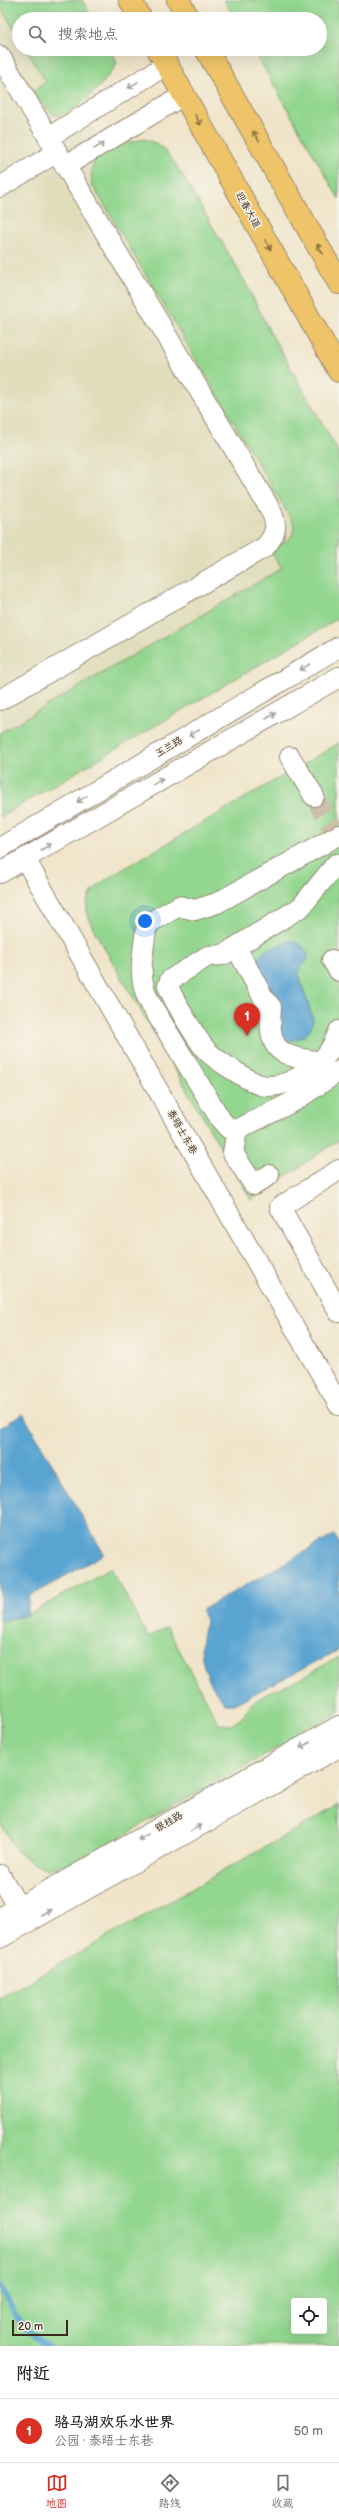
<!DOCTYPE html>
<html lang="zh">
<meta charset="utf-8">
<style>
:root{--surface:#fff;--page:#f2f2f2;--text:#202124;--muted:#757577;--line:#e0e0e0;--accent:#d93025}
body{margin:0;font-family:"Balsamiq Sans","LXGW WenKai TC",sans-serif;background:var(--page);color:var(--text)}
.controls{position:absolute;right:12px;bottom:12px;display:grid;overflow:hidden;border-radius:4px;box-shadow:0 4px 16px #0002}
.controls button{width:36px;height:36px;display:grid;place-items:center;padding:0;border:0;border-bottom:1px solid var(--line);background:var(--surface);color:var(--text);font:20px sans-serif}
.scale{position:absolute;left:12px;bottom:10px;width:56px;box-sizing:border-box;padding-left:4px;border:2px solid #3b2a1e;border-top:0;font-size:11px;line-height:14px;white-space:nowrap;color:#3b2a1e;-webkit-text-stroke:3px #f7f3e8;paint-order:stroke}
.you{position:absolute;left:145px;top:921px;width:14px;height:14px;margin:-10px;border:3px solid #fff;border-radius:50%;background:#1a73e8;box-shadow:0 0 0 6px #1a73e833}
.badge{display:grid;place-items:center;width:26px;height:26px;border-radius:50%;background:var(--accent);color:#fff;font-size:13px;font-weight:700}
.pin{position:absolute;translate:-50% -33px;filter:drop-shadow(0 1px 2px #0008)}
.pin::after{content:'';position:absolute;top:21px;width:14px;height:12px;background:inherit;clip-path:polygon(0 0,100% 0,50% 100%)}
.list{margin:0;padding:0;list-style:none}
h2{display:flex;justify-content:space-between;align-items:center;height:52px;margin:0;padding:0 16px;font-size:17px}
h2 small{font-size:13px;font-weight:400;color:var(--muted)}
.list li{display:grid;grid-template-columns:26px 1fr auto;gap:12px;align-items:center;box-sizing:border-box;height:64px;padding:0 16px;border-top:1px solid var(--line)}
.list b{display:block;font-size:15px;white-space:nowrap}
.list p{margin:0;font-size:13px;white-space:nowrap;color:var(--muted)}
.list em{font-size:13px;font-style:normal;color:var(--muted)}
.icon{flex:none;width:22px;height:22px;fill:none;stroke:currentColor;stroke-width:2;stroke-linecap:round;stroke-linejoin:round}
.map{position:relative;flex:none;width:339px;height:2346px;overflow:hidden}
.search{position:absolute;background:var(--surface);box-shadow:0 4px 16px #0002;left:12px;right:12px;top:12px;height:44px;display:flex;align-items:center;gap:10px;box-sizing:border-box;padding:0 14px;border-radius:22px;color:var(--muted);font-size:15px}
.sheet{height:116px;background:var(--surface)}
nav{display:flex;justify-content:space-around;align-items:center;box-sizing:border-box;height:56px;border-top:1px solid var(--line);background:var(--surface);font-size:11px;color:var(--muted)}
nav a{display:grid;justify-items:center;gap:2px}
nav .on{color:var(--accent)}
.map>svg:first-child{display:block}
</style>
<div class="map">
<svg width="339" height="2346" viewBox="0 0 339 2346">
<rect width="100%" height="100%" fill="#f7f3e8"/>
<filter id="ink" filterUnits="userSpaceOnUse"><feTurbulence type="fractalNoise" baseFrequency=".025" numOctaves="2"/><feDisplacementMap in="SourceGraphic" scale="8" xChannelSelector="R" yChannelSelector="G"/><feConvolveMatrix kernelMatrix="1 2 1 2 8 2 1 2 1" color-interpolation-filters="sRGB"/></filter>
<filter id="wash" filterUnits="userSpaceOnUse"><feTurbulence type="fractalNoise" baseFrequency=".012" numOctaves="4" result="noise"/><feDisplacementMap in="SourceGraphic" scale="16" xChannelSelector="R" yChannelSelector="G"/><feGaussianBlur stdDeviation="0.9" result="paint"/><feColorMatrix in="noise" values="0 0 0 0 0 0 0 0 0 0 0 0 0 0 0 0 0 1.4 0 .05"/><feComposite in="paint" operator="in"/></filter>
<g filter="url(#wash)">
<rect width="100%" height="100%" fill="#f0e5ca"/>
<path fill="#e0ddbb" d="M0 0 19 19V49H48L106 148 321 546 0 733Z"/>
<path fill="#92d68f" stroke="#668056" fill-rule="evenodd" d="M0 0H82L93 19H19V37L0 6Z
M224 0H339V199L253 49H320V19H235Z
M26 49H111L117 63C108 80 74 117 54 115L32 92 46 82Z
M145 139 160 145 177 166 244 280 269 330 339 453V618L0 817V733L282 568 270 550C283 543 295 540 294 524L92 184C87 147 117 145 145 139Z
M339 743V1140L251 1200 95 932C82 905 83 897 108 878Z
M111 1568 148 1637 167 1627 219 1724 231 1725 242 1718 251 1704 271 1691 290 1684 339 1657V1713L76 1862 47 1869 32 1863 17 1851 0 1822V1621L27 1615Z
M339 1805V2346H0V1998ZM294 2301H324V2331H294Z"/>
<path fill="#5aa4d2" stroke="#4a6778" d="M292 940C298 942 311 951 308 959 306 964 300 966 298 972L313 1020C311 1035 301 1039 288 1041L281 1037 256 961 264 951Z
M23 1414 104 1554 30 1596 27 1615 0 1621V1428Z
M334 1535 339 1543V1650L234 1704H225C206 1680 194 1654 206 1623L202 1610Z"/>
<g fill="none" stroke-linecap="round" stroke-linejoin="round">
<path stroke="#5aa4d2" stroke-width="5.5" d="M0 2287 23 2327 48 2346"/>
</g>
</g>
<g filter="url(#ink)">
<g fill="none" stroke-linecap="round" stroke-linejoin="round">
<path stroke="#ccc0a8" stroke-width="20" stroke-dasharray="20 10" stroke-linecap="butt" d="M314 796 332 827"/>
<defs>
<path id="minor" d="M0 56 270 509C278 525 277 533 265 547L0 700
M49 137 166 65
M65 166 184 95
M0 187 57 152
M290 757 314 796
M339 835 217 903 195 910 179 906 147 924C143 954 136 976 150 1003L221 1120 228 1128 237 1130 296 1100 339 1071
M0 848 339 647
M25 859 339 1405
M336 864 301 907 223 955 208 956 170 980 168 986C173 999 199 1044 209 1053 218 1061 250 1082 261 1085 276 1089 291 1082 304 1074 324 1061 330 1053 339 1031
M0 873 339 677
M236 947 263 997 271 1007C267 1054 281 1056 322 1062
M332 960 339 971
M237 1130 233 1153 254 1185 269 1175
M339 1170 280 1207 339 1312
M0 1875 25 1919
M0 1918 339 1726
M0 1938 339 1747"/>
<path id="major" d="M130 0 141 19
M178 0 189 19
M158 49 339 371
M206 49 339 283"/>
</defs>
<use href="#minor" stroke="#968874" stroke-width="22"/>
<use href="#major" stroke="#968874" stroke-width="24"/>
<use href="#minor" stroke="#fff" stroke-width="20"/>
<use href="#major" stroke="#efc469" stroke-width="22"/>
</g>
<defs><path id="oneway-shaft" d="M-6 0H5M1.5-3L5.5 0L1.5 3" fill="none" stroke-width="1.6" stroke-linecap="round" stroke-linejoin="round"/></defs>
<g stroke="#a79f9a">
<use href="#oneway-shaft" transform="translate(133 85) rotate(148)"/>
<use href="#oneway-shaft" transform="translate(99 146) rotate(-31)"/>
<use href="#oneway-shaft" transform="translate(305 667) rotate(149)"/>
<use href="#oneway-shaft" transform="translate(271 716) rotate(-30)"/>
<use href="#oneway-shaft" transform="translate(194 733) rotate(149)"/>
<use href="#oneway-shaft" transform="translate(158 782) rotate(-30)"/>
<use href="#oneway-shaft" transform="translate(82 799) rotate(149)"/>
<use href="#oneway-shaft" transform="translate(46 847) rotate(-30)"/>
<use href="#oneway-shaft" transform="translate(305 1745) rotate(150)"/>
<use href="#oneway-shaft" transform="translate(196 1828) rotate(-29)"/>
<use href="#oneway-shaft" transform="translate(143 1837) rotate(150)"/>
<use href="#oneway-shaft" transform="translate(46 1912) rotate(-30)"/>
</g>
<g stroke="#8c6f40">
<use href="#oneway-shaft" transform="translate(198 120) rotate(61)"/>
<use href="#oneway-shaft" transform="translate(256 136) rotate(-120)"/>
<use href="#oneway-shaft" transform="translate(268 245) rotate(61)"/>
<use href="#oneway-shaft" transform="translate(320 249) rotate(-120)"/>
</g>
</g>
<g text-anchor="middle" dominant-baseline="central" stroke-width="3" stroke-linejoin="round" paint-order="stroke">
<g font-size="10" fill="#3b2a1e" stroke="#f7f3e8">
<text transform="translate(248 210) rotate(61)">迎春大道</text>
<text transform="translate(169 747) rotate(-31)">玉兰路</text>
<text transform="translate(182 1132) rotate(60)">泰晤士东巷</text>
<text transform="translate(169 1822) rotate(-30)">银桂路</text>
</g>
</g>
</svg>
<div class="controls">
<button><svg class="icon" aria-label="locate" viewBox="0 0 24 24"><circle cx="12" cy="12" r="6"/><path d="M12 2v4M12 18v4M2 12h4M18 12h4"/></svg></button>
</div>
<div class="scale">20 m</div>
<div class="you"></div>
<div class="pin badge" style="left:247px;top:1036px">1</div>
<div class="search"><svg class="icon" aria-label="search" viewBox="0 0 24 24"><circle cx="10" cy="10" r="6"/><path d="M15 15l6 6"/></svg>搜索地点</div>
</div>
<section class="sheet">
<h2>附近<small></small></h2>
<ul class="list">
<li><span class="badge">1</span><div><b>骆马湖欢乐水世界</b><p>公园 · 泰晤士东巷</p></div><em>50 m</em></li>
</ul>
</section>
<nav>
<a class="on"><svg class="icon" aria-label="map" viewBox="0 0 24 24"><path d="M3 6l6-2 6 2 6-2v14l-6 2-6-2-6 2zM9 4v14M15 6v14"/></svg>地图</a>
<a><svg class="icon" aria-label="directions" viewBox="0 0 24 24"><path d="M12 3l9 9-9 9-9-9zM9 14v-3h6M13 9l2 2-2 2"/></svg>路线</a>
<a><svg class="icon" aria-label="saved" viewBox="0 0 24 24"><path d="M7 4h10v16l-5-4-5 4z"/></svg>收藏</a>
</nav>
